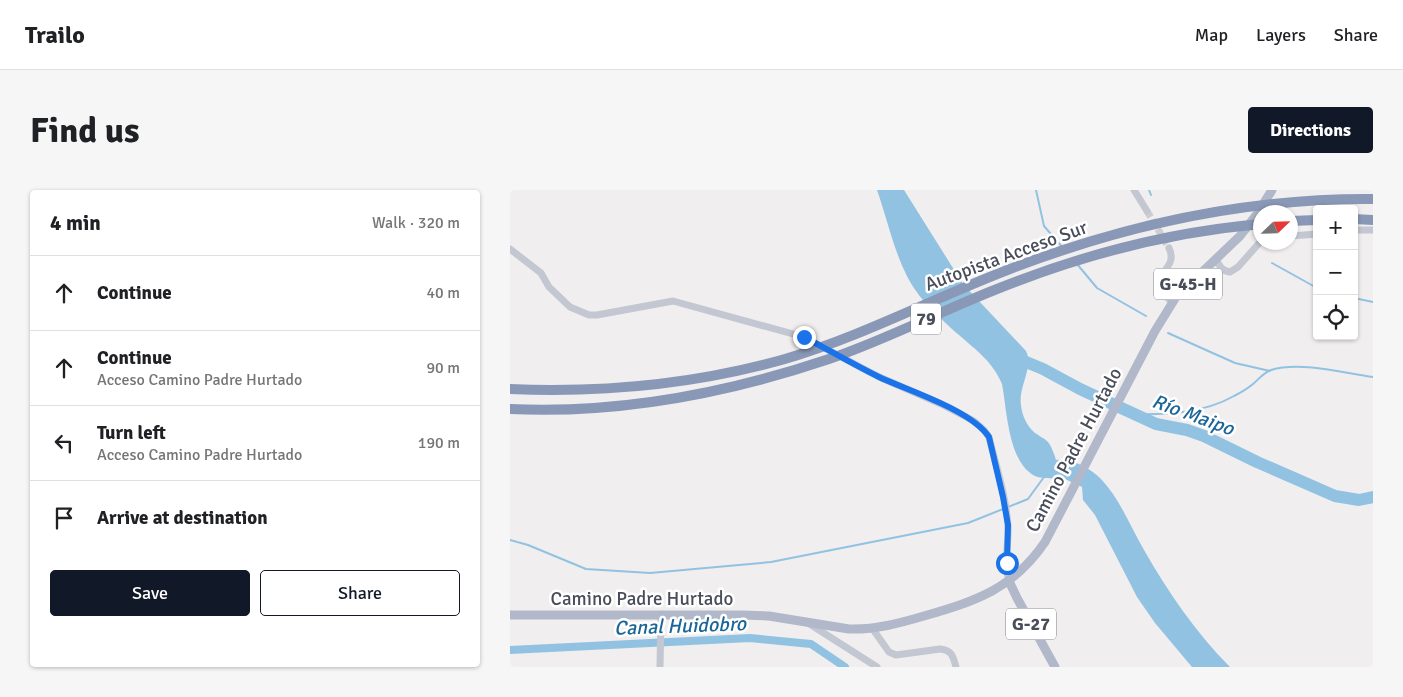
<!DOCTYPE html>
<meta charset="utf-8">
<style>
:root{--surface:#fff;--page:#f6f6f6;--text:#202124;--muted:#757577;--line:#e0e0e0;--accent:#111827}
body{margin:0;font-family:Signika,sans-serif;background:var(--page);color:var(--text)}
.controls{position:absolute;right:15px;top:15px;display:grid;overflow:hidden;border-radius:5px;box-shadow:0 1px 4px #0004}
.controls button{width:45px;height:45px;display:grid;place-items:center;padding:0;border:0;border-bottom:1px solid var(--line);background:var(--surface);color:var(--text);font:25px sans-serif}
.compass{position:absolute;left:743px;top:15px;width:45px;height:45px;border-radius:50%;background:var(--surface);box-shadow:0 1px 4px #0004;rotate:67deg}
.stop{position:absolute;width:15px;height:15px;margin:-11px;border:4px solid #1a73e8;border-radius:50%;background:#fff}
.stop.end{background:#1a73e8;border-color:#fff;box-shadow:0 1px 5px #0008}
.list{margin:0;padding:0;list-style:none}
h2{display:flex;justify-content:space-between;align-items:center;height:65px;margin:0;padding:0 20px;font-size:21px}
h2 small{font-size:16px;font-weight:400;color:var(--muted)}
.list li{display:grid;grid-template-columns:32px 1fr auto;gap:15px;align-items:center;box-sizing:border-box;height:75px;padding:0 20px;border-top:1px solid var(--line)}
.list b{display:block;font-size:19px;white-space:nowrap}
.list p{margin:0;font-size:16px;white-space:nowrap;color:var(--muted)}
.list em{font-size:16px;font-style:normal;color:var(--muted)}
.actions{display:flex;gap:10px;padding:15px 20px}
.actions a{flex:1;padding:11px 0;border:1px solid var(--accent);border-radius:5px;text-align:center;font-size:18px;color:var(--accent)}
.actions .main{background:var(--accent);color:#fff}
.icon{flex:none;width:28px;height:28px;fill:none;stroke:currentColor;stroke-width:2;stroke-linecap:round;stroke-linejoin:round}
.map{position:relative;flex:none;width:863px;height:477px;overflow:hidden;border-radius:5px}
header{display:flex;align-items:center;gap:30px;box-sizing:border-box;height:70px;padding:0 25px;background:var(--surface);border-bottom:1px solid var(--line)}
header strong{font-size:24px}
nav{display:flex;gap:28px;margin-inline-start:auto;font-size:18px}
.intro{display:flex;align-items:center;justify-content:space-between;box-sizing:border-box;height:120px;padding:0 30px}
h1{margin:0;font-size:35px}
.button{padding:12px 22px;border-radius:5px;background:var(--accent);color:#fff;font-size:18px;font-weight:700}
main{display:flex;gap:30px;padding:0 30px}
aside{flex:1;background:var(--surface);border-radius:5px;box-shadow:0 1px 4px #0004}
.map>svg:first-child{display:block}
</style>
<header>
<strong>Trailo</strong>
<nav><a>Map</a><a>Layers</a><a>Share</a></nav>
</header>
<div class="intro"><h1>Find us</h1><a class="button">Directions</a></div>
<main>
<aside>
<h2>4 min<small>Walk · 320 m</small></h2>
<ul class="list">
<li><svg class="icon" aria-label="ahead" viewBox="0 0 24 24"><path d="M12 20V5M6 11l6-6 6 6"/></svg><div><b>Continue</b></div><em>40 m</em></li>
<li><svg class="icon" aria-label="ahead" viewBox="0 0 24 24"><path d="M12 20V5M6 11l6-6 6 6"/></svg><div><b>Continue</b><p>Acceso Camino Padre Hurtado</p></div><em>90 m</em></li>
<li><svg class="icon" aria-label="left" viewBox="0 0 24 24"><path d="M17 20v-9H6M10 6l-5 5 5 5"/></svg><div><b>Turn left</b><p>Acceso Camino Padre Hurtado</p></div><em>190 m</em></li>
<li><svg class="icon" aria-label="arrive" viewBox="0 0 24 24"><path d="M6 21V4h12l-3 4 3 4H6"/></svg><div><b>Arrive at destination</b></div></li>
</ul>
<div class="actions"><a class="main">Save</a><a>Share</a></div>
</aside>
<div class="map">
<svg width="863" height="477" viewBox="0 0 863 477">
<rect width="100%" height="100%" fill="#f0eeee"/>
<path fill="#92c2e2" d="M367 0H394L453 94 516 161C524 178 508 197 511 215 512 226 517 236 525 243 529 246 534 248 538 252 542 257 544 264 546 270 562 268 580 278 591 289 610 309 620 336 634 360 658 402 686 443 720 477H682L645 433 627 407 585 325 573 310 572 297 553 288 550 289C542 288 529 289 523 285 498 270 497 220 492 194 483 172 466 160 449 145 437 135 414 113 406 101 387 75 378 31 367 0Z"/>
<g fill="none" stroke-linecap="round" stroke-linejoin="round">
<path stroke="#92c2e2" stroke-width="2" d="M526 0 534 36 553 58
M639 0 641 5
M762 73 807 98
M567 74 587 98 636 126
M844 108 863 112
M658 143 725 173 760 181
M623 224C657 225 694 223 724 206 730 203 737 199 743 194 749 189 753 183 761 180 790 171 833 183 863 187
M0 350 18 355 76 379 140 383 261 372 458 333 518 309 534 287"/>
<path stroke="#92c2e2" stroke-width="8" d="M0 460 240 448 301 454 335 477"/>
<path stroke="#92c2e2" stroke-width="12" d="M504 167 533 179 570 199 646 234 677 240 694 246 747 272 825 306 849 310 863 307"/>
<path stroke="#ceced0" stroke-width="7" stroke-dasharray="7 3.5" stroke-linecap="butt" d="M637 21 659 58"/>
<path stroke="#c2c7d1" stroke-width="7" d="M624 0 637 21
M844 40H863
M781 46 807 44
M659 58C671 83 628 84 662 112
M0 59 31 83 39 97 60 117 79 125H87L163 111 294 147 367 186 431 214 464 231 474 240 479 247C486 276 496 306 498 336 499 354 493 373 499 391
M706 69C709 76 712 81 720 82L728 77 751 51
M298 433 367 477
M362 438 379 462 386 465 430 459C442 460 443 466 446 477
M150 477 151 425"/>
<path stroke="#b0b8ca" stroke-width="9" d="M499 391 507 408 545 477
M0 425H232L259 426 339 439C365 440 390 433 414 426 466 411 503 399 535 352L645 141 666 107 730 46 747 24 762 0"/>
<path stroke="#8a98b7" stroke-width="10" d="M844 29 863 30
M781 31 807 30
M0 199C93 203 186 194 275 169 353 146 424 108 500 79 615 35 739 8 863 9
M0 219C107 224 218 203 319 169 375 150 427 123 482 101 568 66 658 42 751 34"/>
</g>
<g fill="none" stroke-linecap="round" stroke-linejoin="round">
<path stroke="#1a73e8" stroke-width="6" d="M294 147C319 160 344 175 369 187 399 201 461 220 479 247L493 307 498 335 497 373"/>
</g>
<g text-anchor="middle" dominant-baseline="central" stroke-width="5" stroke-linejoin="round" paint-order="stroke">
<g fill="#fff" stroke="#7f828b" stroke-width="1">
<rect x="644" y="78.5" width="68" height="31" rx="4"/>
<rect x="401" y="113.5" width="30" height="31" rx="4"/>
<rect x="496" y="418.5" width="50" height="31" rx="4"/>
</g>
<g font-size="18" font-weight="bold" fill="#484d59">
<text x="678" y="94">G-45-H</text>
<text x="416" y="129">79</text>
<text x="521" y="434">G-27</text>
</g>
<g font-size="19" fill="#484d59" stroke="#fff">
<text transform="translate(496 66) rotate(-20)">Autopista Acceso Sur</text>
<text transform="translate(564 260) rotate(-62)">Camino Padre Hurtado</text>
<text x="132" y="409">Camino Padre Hurtado</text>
</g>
<g font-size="20" font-style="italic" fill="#1b6699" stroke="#fff">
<text transform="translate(683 225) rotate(20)">Río Maipo</text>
<text transform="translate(170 436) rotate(-2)">Canal Huidobro</text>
</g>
</g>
</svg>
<div class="controls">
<button>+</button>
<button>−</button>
<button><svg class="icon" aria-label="locate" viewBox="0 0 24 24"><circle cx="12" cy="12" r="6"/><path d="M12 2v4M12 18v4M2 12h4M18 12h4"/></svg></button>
</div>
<svg class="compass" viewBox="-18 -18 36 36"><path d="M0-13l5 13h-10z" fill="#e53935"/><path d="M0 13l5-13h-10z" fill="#757577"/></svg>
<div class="stop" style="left:497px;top:373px"></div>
<div class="stop end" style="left:294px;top:147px"></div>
</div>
</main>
